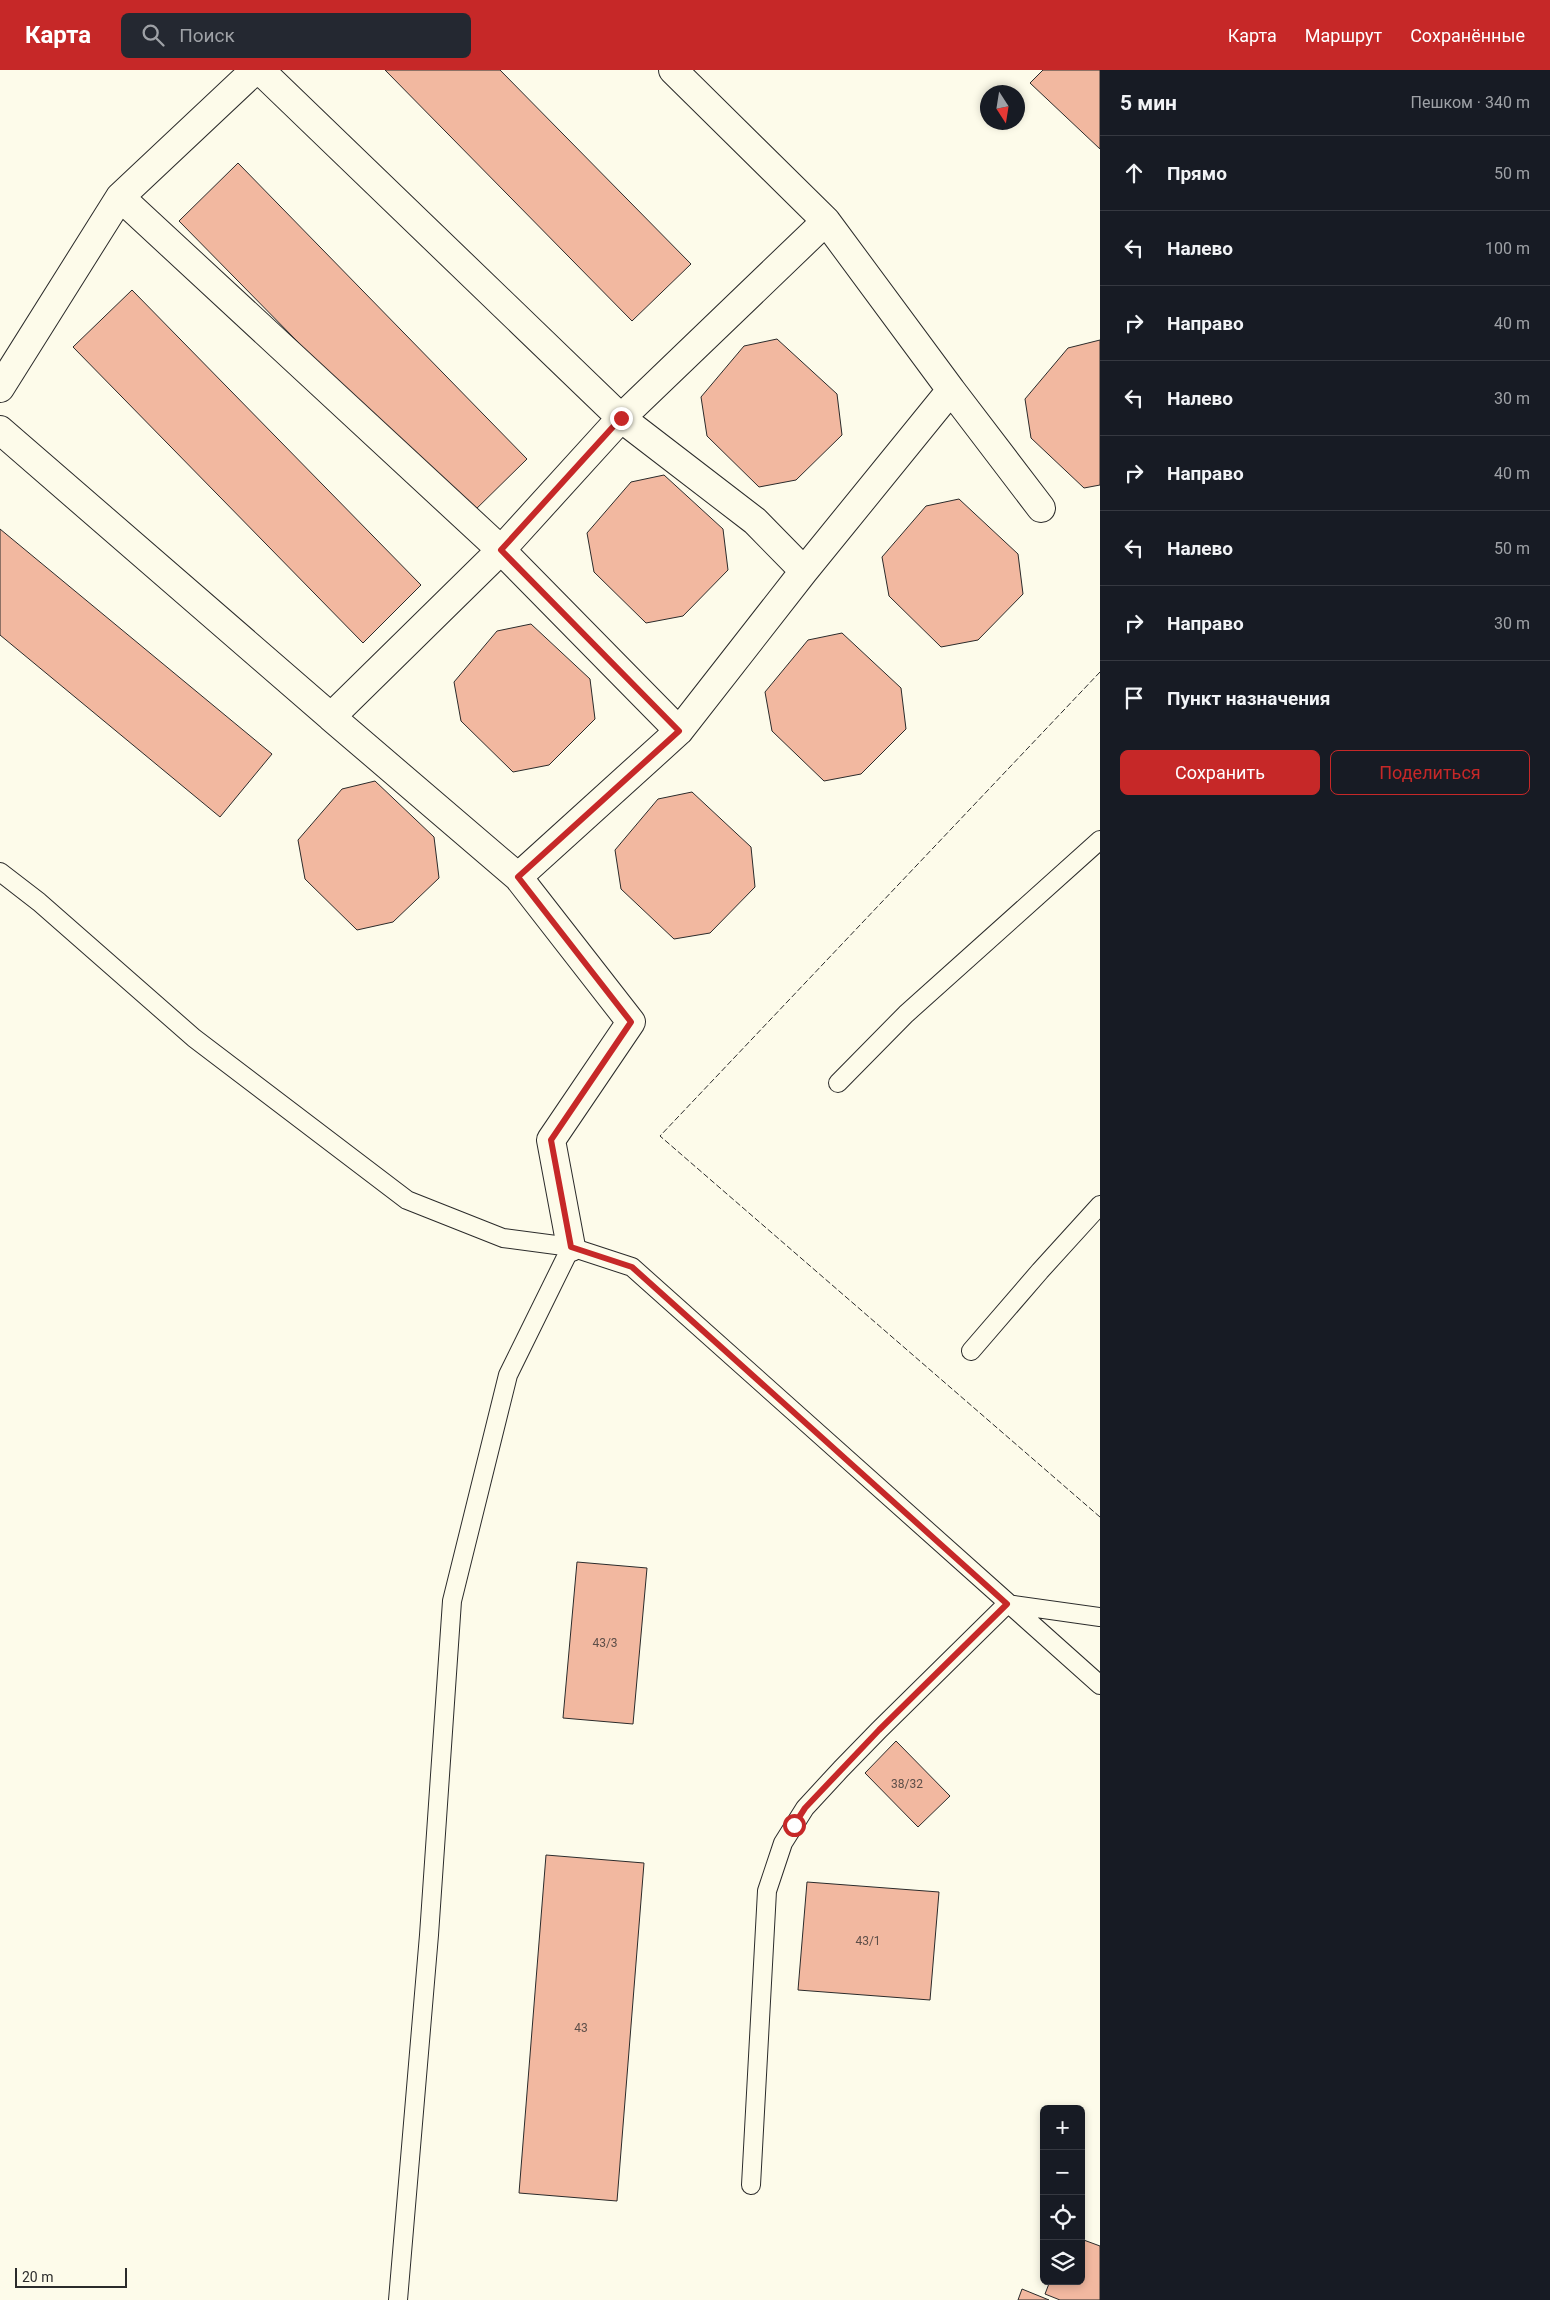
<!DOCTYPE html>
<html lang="ru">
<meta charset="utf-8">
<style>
:root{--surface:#171b24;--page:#242831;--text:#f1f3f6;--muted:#9ea1a6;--line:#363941;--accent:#c62828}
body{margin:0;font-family:Roboto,sans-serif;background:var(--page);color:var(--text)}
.controls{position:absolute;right:15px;bottom:15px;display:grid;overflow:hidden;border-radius:8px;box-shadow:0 2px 8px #0003}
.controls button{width:45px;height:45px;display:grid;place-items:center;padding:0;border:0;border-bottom:1px solid var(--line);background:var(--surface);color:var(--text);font:25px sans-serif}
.compass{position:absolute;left:980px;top:15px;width:45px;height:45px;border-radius:50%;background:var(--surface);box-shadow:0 2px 8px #0003;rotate:168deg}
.scale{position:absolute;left:15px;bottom:12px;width:112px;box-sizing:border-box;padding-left:5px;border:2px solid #2b2b2b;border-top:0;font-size:14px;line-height:18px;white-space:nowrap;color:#2b2b2b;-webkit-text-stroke:4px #fdfbea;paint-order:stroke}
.stop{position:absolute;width:15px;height:15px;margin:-11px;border:4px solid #c62828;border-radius:50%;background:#fff}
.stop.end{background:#c62828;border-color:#fff;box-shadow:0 1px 5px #0008}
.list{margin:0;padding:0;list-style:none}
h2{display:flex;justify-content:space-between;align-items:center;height:65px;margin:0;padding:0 20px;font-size:21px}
h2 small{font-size:16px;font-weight:400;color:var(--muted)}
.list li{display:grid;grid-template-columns:32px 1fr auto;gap:15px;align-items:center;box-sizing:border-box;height:75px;padding:0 20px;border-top:1px solid var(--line)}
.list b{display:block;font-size:19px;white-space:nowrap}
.list em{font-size:16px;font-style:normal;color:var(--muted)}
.actions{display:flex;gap:10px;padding:15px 20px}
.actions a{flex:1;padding:11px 0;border:1px solid var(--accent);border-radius:8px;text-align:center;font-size:18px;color:var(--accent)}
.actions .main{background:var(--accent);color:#fff}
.icon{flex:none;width:28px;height:28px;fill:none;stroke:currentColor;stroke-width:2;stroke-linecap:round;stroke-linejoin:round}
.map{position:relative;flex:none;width:1100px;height:2230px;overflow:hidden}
header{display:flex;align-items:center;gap:30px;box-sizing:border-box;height:70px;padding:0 25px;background:var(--accent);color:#fff}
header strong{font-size:24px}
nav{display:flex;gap:28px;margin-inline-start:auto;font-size:18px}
.search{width:350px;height:45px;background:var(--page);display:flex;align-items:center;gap:12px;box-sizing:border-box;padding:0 18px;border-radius:8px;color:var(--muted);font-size:19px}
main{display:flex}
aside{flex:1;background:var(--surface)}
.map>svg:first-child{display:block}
</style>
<header>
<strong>Карта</strong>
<div class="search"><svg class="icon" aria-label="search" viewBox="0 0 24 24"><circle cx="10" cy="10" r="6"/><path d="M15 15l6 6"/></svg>Поиск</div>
<nav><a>Карта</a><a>Маршрут</a><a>Сохранённые</a></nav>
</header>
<main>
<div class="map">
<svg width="1100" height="2230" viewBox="0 0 1100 2230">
<rect width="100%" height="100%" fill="#fdfbea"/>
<path fill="#f2b8a0" stroke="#2b2b2b" d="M385 0H500L691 194 632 251Z
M1043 0H1100V79L1030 13Z
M238 93 527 389 469 446 179 151Z
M132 220 421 515 363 573 73 277Z
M777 269 837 324 842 365 796 410 759 417 707 366 701 327 744 276Z
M1100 270V415L1084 418 1031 368 1025 329 1068 278Z
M664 405 723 459 728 500 683 546 646 553 594 502 587 463 631 412Z
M959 429 1018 484 1023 524 978 570 941 577 889 526 882 487 926 436Z
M0 459 272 684 220 747 0 565Z
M531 554 590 609 595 649 549 695 513 702 461 651 454 612 497 561Z
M842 563 901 618 906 659 861 704 824 711 772 661 765 622 808 570Z
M375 711 434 767 439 808 393 852 357 860 305 809 298 770 342 719Z
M692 722 751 777 755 817 710 863 674 869 621 819 615 780 658 729Z
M577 1492 647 1498 633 1654 563 1648Z
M896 1671 950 1726 918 1757 865 1703Z
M546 1785 644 1793 617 2131 519 2123Z
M807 1812 939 1822 930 1930 798 1920Z
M1081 2169 1100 2176V2230H1060L1045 2224 1050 2211H1081Z
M1022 2219 1049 2230H1018Z"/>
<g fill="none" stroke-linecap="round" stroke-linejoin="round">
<defs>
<path id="service" d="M0 802 39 832 194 968 407 1130 503 1168 571 1177 632 1197 1100 1615
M838 1013 906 944 1100 770
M971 1281 1040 1201 1100 1135
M751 2115 767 1821 783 1773 805 1738 841 1699 879 1660 1007 1534 1100 1547
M398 2230 429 1865 452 1531 508 1305 571 1177"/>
<path id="minor" d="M260 0 621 348 755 451 804 501 679 661
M120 127 255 0
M826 151 951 320
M0 318 120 127 501 480 679 661 518 807 631 952 551 1070 571 1177
M0 360 331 647 501 480 621 348 826 151 673 0
M804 501 951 320 1041 438
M331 647 518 807"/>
</defs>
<use href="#service" stroke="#2b2b2b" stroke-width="20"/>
<use href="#minor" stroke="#2b2b2b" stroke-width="30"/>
<use href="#service" stroke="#fdfbea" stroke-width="18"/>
<use href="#minor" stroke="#fdfbea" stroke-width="28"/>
<path stroke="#2b2b2b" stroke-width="1" stroke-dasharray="6 2.5" stroke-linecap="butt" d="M1100 602 660 1066 1100 1447"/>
</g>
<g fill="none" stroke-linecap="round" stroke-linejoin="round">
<path stroke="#c62828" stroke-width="6" d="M621 348 501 480 679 661 518 807 631 952 551 1070 571 1177 632 1197 1007 1534 879 1660 805 1738 794 1755"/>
</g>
<g text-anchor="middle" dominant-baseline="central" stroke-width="4" stroke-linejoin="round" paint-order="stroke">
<g font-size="12" fill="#5d4e48">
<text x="605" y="1573">43/3</text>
<text x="907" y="1714">38/32</text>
<text x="868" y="1871">43/1</text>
<text x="581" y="1958">43</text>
</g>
</g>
</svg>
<div class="controls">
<button>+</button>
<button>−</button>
<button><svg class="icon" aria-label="locate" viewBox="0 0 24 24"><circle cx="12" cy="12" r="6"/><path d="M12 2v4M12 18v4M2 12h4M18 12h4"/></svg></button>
<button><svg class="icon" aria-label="layers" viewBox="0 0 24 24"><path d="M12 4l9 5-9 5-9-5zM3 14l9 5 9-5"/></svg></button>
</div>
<svg class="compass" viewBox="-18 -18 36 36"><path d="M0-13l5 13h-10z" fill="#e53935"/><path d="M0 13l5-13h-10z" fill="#9ea1a6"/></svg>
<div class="scale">20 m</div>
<div class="stop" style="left:794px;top:1755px"></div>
<div class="stop end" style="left:621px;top:348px"></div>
</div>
<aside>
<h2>5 мин<small>Пешком · 340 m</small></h2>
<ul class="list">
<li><svg class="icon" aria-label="ahead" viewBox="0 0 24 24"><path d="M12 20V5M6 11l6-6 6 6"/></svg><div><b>Прямо</b></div><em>50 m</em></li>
<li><svg class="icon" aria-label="left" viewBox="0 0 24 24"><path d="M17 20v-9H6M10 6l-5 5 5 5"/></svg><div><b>Налево</b></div><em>100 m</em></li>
<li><svg class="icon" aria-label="right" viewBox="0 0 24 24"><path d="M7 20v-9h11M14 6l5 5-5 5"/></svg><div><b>Направо</b></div><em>40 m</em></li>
<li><svg class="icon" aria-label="left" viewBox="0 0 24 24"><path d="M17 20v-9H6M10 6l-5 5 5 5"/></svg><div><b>Налево</b></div><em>30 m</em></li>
<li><svg class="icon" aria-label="right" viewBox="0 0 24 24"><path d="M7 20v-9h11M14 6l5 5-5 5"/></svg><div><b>Направо</b></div><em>40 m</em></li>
<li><svg class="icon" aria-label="left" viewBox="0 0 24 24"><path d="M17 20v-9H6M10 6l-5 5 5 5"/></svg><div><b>Налево</b></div><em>50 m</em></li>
<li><svg class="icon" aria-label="right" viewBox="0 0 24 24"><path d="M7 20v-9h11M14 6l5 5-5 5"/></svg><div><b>Направо</b></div><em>30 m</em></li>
<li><svg class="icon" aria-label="arrive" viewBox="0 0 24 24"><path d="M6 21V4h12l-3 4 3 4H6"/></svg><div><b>Пункт назначения</b></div></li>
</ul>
<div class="actions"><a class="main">Сохранить</a><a>Поделиться</a></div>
</aside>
</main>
